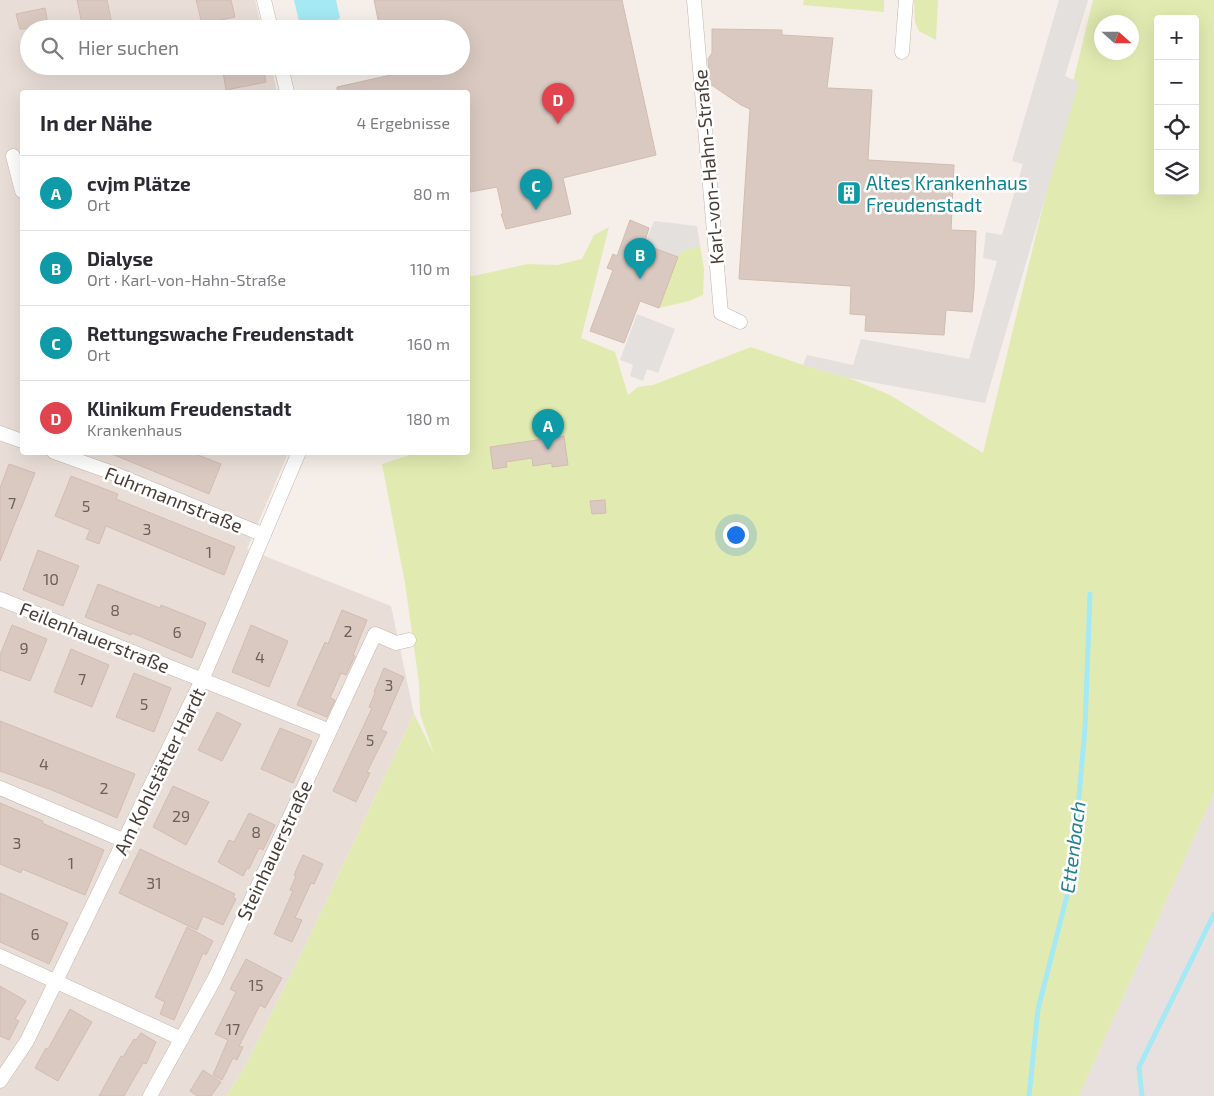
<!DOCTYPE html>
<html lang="de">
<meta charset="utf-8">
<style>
:root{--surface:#fff;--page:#f2f2f3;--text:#2b2b33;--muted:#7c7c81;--line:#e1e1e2;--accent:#ff1634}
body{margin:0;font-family:"Exo 2",sans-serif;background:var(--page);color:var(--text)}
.controls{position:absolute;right:15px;top:15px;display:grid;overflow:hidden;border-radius:5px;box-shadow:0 5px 20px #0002}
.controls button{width:45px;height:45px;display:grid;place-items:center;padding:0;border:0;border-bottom:1px solid var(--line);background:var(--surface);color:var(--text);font:25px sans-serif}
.compass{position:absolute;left:1094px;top:15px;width:45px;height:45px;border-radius:50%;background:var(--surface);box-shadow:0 5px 20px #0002;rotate:111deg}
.you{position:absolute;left:735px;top:534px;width:18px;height:18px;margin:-12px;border:4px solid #fff;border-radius:50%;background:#1a73e8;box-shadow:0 0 0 8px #1a73e833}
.badge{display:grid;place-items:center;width:32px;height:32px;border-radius:50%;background:var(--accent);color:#fff;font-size:16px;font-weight:700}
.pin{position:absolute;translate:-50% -41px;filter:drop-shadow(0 1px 2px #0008)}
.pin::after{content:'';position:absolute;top:26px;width:18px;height:15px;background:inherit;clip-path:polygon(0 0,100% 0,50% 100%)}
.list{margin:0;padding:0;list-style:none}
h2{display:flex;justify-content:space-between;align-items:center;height:65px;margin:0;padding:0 20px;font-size:21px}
h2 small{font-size:16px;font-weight:400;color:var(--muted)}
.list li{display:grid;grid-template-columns:32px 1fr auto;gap:15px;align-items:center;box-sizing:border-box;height:75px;padding:0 20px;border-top:1px solid var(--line)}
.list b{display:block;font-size:19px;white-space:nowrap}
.list p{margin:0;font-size:16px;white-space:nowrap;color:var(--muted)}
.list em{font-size:16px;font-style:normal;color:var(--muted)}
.icon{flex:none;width:28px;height:28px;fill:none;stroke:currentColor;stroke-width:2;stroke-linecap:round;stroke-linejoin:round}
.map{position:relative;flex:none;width:1214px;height:1096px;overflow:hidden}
.search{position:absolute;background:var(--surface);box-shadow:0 5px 20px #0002;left:20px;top:20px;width:450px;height:55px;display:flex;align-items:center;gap:12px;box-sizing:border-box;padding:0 18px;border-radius:28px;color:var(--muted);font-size:19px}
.panel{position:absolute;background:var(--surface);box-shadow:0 5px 20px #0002;left:20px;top:90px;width:450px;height:365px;border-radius:5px}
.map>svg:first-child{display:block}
</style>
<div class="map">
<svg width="1214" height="1096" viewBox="0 0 1214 1096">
<rect width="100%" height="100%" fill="#f5eee9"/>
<path fill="#e9ded7" d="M0 0H255L262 29H29V66H271L277 92H22V452L288 453 247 549 391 606 414 714 308 940 245 1067 226 1096H0Z"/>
<path fill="#e8e0de" d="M1214 793V1096H1079Z"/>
<path fill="#e1ebb1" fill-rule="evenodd" d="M804 0H884V12L803 5Z
M914 0H938L936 40 919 31 915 22Z
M1093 0H1214V793L1079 1096H226L245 1067 308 940 414 714 434 754 420 714 419 683 405 583 382 464 416 453 468 452V277L528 264 557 265 582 259 594 235 609 227 581 338 615 352 628 395 638 387 653 385 751 347 803 365 849 378 890 395 983 453ZM1158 19H1195V191H1158ZM1102 22H1132V52H1102Z
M700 246 704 269 703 295 689 301 659 308 680 251Z"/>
<path fill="#e3e0de" d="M1059 0H1088L1065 76 1079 82 985 403 849 378 803 365 807 355 853 365 861 339 969 359 997 261 983 258 986 232 1002 235 1023 164 1012 161Z
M654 221 697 226 700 246 681 251 678 257 645 243Z
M637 314 675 329 658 373 647 369 643 381 630 376 633 365 620 360Z"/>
<path fill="#a4e9f3" d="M294 0H336L340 18 326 29H301Z"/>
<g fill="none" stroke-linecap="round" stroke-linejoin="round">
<path stroke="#a4e9f3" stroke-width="5" d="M1029 1096 1038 1009 1072 876 1085 728 1090 594
M1142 1096 1139 1067 1214 914"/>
</g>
<path fill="#dac9c1" stroke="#d2bcb1" d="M77 0H107L113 29H83Z
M196 0H231L235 17 202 24Z
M374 0H622L656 155 563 178 571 214 506 229 501 214H503L497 187 470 192V186L468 187V92H337V87L391 75 389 66H461V29H380Z
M45 8 49 29H20L16 14Z
M712 29 782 30V35L833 38 827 88 872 90 868 160 954 165 951 230 976 231 974 290 972 312 946 310 944 335 865 331 866 315 850 314 851 286 739 279 750 109 741 105 710 84 708 59 712 53Z
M222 66H263L266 82 226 90Z
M630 220 649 228 644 244 678 257 659 308 640 301 624 343 590 331 613 270 607 268 613 254 617 256Z
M564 436 568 465 552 467V463L533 466 532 458 506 462 507 467 493 469 490 447Z
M107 452H190L221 464 209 494Z
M9 464 35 473 0 561V488Z
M71 476 118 494 116 499 235 547 224 575 106 526 99 544 86 539 90 530 55 516Z
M605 500 606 513 592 514 590 501Z
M38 550 79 566 63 606 23 590Z
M98 584 160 608 161 605 206 623 192 658 132 633 131 635 85 617Z
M342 610 367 620 353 655 355 656 346 675 341 673 330 698 335 700 327 717 297 705 325 642 328 644Z
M12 625 47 639 30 681 0 670V655Z
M251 625 288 641 269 687 232 672Z
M71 649 109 665 92 707 54 692Z
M384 668 404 677 381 730 387 732 367 772 370 773 356 802 333 791 372 708 369 707 375 693 374 692Z
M134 673 171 688 154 732 116 717Z
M217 712 241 724 222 761 198 750Z
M0 721 135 774 117 818 52 790 0 771Z
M280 728 312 741 293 783 261 769Z
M173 786 209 802 186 845 153 827Z
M0 803 43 821 42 823 104 850 85 895 22 869 21 873 0 864Z
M249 813 275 825 263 850 259 848 249 869 247 868 243 876 218 862 229 840 234 842Z
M140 849 235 894 233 897 236 899 223 925 203 916 197 930 119 893Z
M303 855 323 864 314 884 311 883 295 918 302 920 292 942 274 934 293 891 290 890 296 876 294 875Z
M0 893 68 923 49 964 0 942Z
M187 927 213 941 206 955 203 953 174 1020 160 1014 165 1002 155 997Z
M246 959 282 978 265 1008 260 1005 239 1046 243 1047 237 1060 233 1058 222 1080 213 1075 228 1040 215 1034 236 992 230 989Z
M0 986 26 1001 15 1019 19 1021 9 1040 0 1036Z
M70 1009 92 1022 58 1081 35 1068 46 1048 48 1049Z
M141 1033 156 1042 146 1064 143 1063 124 1096H99L121 1056 123 1057 134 1039 136 1040Z
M203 1070 221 1082 211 1096H197L190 1091Z"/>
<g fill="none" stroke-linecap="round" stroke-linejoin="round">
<defs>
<path id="street" d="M264 0 271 29
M694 0 721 313 740 322
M902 52 906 0
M281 66 287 92
M13 156 22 191
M0 433 22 441
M54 452 110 472 264 535
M0 599 330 731
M0 788 125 841
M0 956 182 1039
M0 1081 27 1041 202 680 299 452
M150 1096 215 978 375 634 396 643 409 640"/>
</defs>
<use href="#street" stroke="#c4b6ae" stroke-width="15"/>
<use href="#street" stroke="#fff" stroke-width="14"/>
</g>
<defs>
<symbol id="building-square" viewBox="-11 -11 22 22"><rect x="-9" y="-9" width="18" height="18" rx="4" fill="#0f9aa8" stroke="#fff"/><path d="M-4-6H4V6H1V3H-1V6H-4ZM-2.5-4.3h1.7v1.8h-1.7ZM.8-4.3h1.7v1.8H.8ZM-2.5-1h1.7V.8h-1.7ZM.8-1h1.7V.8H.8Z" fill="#fff"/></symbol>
</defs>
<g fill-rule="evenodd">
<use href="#building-square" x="835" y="179" width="28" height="28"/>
</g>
<g text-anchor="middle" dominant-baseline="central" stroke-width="5" stroke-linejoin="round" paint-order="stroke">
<g font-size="16" fill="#6d605a">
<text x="12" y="502">7</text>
<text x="86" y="505">5</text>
<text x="147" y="528">3</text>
<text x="209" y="551">1</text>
<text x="51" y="578">10</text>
<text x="115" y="609">8</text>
<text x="348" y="630">2</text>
<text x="177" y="631">6</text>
<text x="24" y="647">9</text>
<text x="260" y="656">4</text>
<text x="82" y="678">7</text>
<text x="389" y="684">3</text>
<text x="144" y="703">5</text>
<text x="370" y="739">5</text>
<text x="44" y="763">4</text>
<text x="104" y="787">2</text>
<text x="181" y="815">29</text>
<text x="256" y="831">8</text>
<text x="17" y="842">3</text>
<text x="71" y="862">1</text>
<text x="154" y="882">31</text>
<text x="35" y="933">6</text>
<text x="256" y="984">15</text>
<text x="233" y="1028">17</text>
</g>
<g font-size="19" fill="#493d37" stroke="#fff">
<text transform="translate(708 167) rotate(-95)">Karl-von-Hahn-Straße</text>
<text transform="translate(174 499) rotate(22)">Fuhrmannstraße</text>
<text transform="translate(95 637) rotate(22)">Feilenhauerstraße</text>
<text transform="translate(159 771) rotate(-64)">Am Kohlstätter Hardt</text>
<text transform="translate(274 850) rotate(-65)">Steinhauerstraße</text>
</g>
<g font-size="19" fill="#0d838f" stroke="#fff" text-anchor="start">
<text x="866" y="182">Altes Krankenhaus<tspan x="866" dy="22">Freudenstadt</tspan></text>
</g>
<g font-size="20" font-style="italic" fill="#248190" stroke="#fff">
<text transform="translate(1072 847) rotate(-83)">Ettenbach</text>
</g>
</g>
</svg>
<div class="controls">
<button>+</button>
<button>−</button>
<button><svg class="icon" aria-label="locate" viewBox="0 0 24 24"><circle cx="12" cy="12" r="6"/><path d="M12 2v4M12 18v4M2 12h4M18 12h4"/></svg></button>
<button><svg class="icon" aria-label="layers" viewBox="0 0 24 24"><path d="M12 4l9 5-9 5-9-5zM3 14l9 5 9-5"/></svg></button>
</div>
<svg class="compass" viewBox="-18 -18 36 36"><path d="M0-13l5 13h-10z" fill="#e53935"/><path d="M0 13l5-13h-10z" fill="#7c7c81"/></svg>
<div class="you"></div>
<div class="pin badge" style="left:548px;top:450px;background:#0f9aa8">A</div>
<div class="pin badge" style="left:640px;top:279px;background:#0f9aa8">B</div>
<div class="pin badge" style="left:536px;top:210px;background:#0f9aa8">C</div>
<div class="pin badge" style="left:558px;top:124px;background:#e0444e">D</div>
<div class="search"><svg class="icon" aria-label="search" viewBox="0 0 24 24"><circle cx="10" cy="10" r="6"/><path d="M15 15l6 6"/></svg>Hier suchen</div>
<section class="panel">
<h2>In der Nähe<small>4 Ergebnisse</small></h2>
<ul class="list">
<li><span class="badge" style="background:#0f9aa8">A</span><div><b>cvjm Plätze</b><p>Ort</p></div><em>80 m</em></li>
<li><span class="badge" style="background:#0f9aa8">B</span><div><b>Dialyse</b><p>Ort · Karl-von-Hahn-Straße</p></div><em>110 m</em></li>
<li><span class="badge" style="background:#0f9aa8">C</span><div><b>Rettungswache Freudenstadt</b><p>Ort</p></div><em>160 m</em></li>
<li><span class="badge" style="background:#e0444e">D</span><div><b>Klinikum Freudenstadt</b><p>Krankenhaus</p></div><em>180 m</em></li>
</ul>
</section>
</div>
